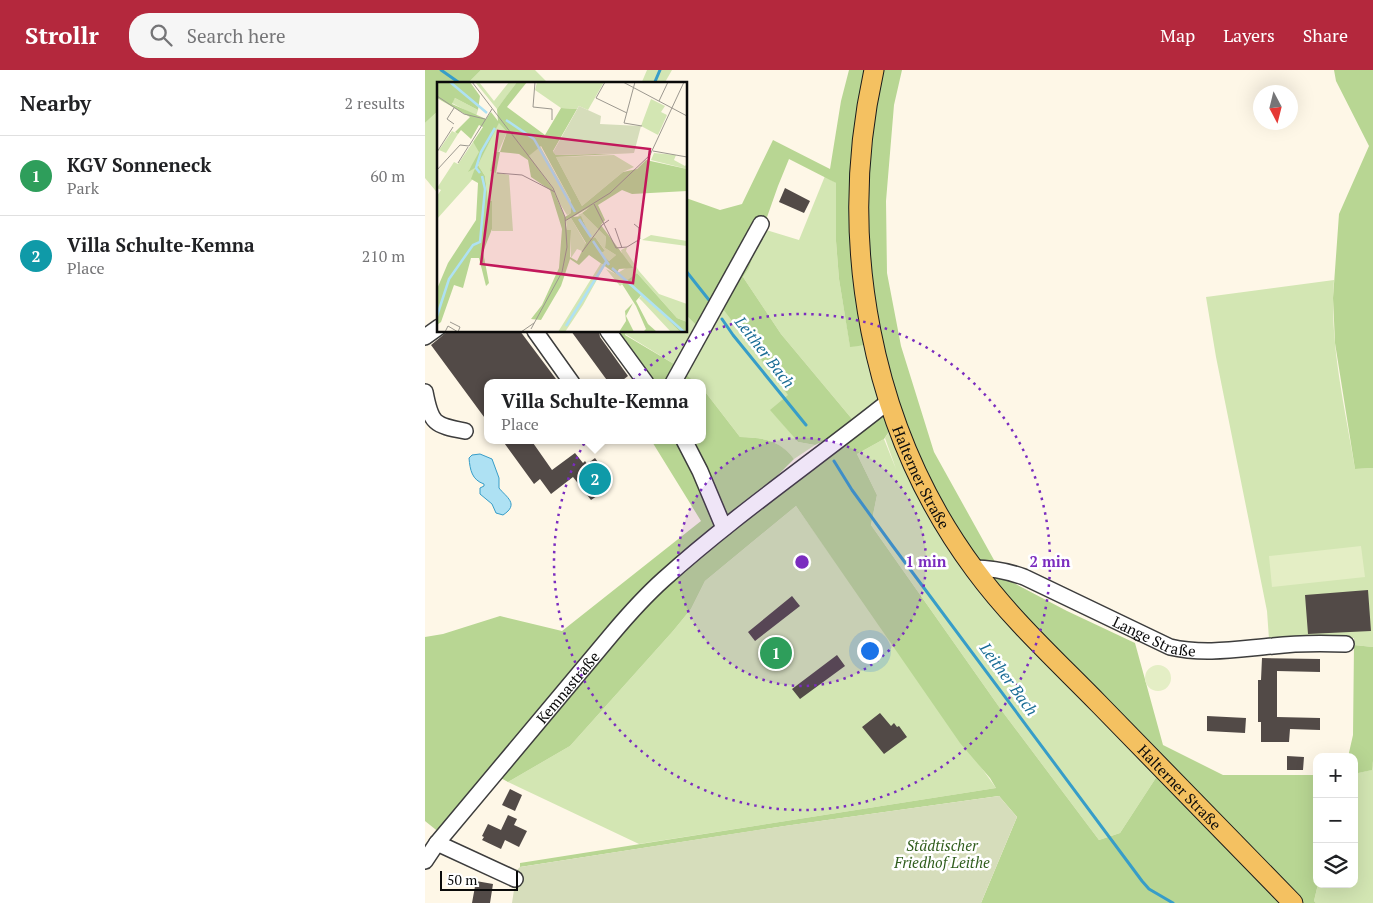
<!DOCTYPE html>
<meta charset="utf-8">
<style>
:root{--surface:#fff;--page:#f6f6f6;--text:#202124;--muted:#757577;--line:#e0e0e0;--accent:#b4283d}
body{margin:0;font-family:"PT Serif",serif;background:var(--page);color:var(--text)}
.controls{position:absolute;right:15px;bottom:15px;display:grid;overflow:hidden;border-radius:10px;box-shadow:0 5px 20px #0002}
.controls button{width:45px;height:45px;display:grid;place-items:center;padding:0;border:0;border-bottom:1px solid var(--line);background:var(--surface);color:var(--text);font:25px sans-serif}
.compass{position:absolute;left:828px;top:15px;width:45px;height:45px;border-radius:50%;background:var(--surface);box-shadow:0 5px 20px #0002;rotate:173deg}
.scale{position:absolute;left:15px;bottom:12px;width:78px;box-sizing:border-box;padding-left:5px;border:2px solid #0a0a0a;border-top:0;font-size:14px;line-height:18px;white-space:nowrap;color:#0a0a0a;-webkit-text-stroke:4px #fff;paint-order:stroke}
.you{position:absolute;left:444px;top:580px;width:18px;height:18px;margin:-12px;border:4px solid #fff;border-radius:50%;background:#1a73e8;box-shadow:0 0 0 8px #1a73e833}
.badge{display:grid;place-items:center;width:32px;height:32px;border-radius:50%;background:var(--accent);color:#fff;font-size:16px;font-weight:700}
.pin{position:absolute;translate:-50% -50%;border:2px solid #fff;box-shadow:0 1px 5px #0006}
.popup{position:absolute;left:59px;top:309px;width:222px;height:65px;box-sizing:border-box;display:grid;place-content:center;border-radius:10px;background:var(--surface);filter:drop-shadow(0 1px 4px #0005);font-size:16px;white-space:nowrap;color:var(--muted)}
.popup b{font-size:19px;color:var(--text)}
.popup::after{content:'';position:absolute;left:50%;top:100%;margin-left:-10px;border:10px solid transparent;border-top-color:var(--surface)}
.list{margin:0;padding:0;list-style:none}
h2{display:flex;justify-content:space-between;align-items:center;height:65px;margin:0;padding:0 20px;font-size:21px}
h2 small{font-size:16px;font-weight:400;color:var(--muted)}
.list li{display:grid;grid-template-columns:32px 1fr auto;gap:15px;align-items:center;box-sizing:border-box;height:80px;padding:0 20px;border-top:1px solid var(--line)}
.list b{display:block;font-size:19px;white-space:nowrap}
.list p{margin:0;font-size:16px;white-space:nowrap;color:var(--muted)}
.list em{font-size:16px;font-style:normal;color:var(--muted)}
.icon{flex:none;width:28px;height:28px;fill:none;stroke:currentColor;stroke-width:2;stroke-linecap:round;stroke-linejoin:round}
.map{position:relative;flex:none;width:948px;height:833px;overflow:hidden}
header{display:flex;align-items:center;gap:30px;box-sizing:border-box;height:70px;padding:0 25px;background:var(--accent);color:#fff}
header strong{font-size:24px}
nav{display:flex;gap:28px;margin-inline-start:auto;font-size:18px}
.search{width:350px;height:45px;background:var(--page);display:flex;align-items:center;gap:12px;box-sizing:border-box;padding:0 18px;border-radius:20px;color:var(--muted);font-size:19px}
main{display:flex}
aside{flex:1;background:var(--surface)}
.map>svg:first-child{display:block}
</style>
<header>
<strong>Strollr</strong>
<div class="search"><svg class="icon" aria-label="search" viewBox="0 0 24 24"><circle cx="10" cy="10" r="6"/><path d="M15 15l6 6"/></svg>Search here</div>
<nav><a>Map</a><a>Layers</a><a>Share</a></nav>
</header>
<main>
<aside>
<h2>Nearby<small>2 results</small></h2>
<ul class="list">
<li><span class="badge" style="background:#2e9e5b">1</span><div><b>KGV Sonneneck</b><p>Park</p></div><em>60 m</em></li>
<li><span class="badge" style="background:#0f9aa8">2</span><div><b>Villa Schulte-Kemna</b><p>Place</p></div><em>210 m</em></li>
</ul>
</aside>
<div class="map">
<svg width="948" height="833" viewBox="0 0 948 833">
<rect width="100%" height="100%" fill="#fef7e7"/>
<path fill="#d3e6b3" d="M56 0H110L124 14H42Z
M222 0H247L239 14H216Z
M14 40V125L0 108V53Z
M400 106 411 113V171L414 209 425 276 448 275 462 331 432 355 356 264 318 207 324 198 338 159 374 170Z
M909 210C904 273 920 337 930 399L948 398V577L929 575V568L882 566 844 569 842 541 791 287 781 227Z
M294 234 364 325 346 340 373 372 390 375 369 389C353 369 338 368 315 367L278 319V313H271L249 294 200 264 201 261H261V245L272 256Z
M470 353 488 398 736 700 695 763 674 770 577 641 446 455 452 425 432 384 459 369 471 399 460 368Z
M371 436 490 605 571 718 214 774 83 712 145 676 248 561 266 539 280 511Z
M948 691V833H891L889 831 893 814H929V704L946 700Z"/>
<path fill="#b8d693" d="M0 0H56L42 14H14V40L0 53Z
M424 0H477L469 35 461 131 462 203 476 276 509 382 579 508 642 541 710 573 738 675 798 705H892L893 814 889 831 891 833H871L569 522 513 441 450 274 425 277 414 209 411 171V113L364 89 353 116 324 198 318 207 356 264 432 355 390 375 373 372 345 340 363 325 294 234 272 256 261 245V128L295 140 317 134 348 70 405 99 416 31Z
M909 0H948V398L930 399 910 273 908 228 914 144 944 76 911 11Z
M186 261H201L200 265 249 294 271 313H227Z
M278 319 315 367C338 368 354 369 369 389L307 451 463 332 470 353 459 369 432 384 452 425 446 455 577 641 674 770 695 763 736 700 867 833H556L592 747 574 726 360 756 95 797V793L571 718 565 708 535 673 371 436 280 511 266 539 248 561 145 676 83 712 65 702 15 763 0 751V567L18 564 75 546 137 561 276 451 226 370H278Z
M929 575 948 577V691L947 700 929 704V687H923L928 665Z"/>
<path fill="#d6ddbb" d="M574 726 592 747 556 833H87L92 800 95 797 359 756Z"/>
<path fill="#e4eec5" d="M936 476 940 507 847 517 844 486Z
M720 608a13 13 0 1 1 26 0a13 13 0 1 1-26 0Z"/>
<path fill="#aee1f3" stroke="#379dc8" d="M55 384 67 389 74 408V418C81 427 95 434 78 445L71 443 67 434 55 424V418L59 416V414C47 410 45 400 44 388L47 385Z"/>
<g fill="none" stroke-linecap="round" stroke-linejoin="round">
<path stroke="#379dc8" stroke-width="3" d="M16 0 36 14
M229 14 235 0
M261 201 284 230
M297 249 308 265 381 355
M409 391 427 420 467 475 717 811 724 819 748 833"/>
</g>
<path fill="#524a47" d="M360 118 385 131 379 143 354 132Z
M95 261 134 313H62V351L6 275 23 261Z
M146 261H174L175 267 203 306 194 313H184Z
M77 370H106L127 400 150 383 158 393 160 391 162 394 170 388 175 395 177 393 186 406V412H183L173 420 172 426 166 430 148 407 126 424 115 409 109 414Z
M943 520 946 561 883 564 880 525Z
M367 526 375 536 330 571 323 562Z
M412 585 420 596 375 629 367 619Z
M837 588 895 589V602L852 601V647L895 648V660L865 659 864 672H836V652H833V610H836Z
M455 643 466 656 469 653 472 657 474 656 482 667 459 684 437 657Z
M782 646 821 648 820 663 782 661Z
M862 686 879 687 878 700H862Z
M85 719 97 725 90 741 77 735Z
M83 745 92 749 89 755 102 761 94 777 80 770 76 779 57 770 59 767 57 766 63 754 76 760Z
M51 811 68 814 65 833H47Z"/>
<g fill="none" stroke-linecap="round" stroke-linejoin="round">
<defs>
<g id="minor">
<path d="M110 261 147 313"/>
<path d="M183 261 221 313"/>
<path d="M0 267 14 257"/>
<path d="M248 313 336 154"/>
<path d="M0 322C6 354 9 355 40 361"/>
<path d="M259 370 275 401 299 458"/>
<path id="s1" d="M549 498C567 498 582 501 599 507L745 577C779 585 813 579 848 576 872 573 896 573 921 574"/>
<path d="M12 773 90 809"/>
<path id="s2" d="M0 791 12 773 187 564C203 545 220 526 239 509 309 446 390 390 464 331"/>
</g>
<g id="major">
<path id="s3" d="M449 0C411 170 445 359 550 500 586 549 632 591 674 634 739 701 804 767 868 833"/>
</g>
</defs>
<use href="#minor" stroke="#3d3d3d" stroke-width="18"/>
<use href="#major" stroke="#1b1b1b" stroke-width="21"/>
<use href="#minor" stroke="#fff" stroke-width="15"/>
<use href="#major" stroke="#f4c161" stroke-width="19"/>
</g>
<circle cx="377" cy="492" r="124" fill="#7b2cbf" fill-opacity=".12"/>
<g fill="none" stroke="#7b2cbf" stroke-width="2.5" stroke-dasharray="2.5 5">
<circle cx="377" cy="492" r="124"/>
<circle cx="377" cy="492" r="248"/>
</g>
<g text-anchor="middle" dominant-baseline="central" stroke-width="5" stroke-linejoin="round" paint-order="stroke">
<g font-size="15" fill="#0a0a0a" stroke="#fff">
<text stroke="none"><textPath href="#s3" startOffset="418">Halterner Straße</textPath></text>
<text stroke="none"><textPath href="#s1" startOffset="195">Lange Straße</textPath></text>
<text stroke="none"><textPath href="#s2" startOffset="225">Kemnastraße</textPath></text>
<text stroke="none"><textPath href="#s3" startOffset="824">Halterner Straße</textPath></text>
</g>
<g font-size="15" font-style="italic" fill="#315e1e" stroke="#fff">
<text x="517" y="775">Städtischer<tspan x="517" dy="17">Friedhof Leithe</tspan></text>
</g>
<g font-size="16" font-style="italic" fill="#196c95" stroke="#fff">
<text transform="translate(340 282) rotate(52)">Leither Bach</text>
<text transform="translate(584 609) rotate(54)">Leither Bach</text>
</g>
</g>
<g transform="translate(12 12)">
<rect width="250" height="250" fill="#fef7e7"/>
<path d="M38 0H42L57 19 72 0H80L60 27ZM100 0H167L151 28 142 24 140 27 124 26 98 8ZM18 16 41 28 39 34 15 21ZM214 17 228 24 224 30 230 33 221 53 204 44ZM62 40 70 50 53 89 72 93 76 149H55V119L51 118 48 94 41 83ZM15 49 21 52 9 71 2 68ZM36 60 44 71 32 88 38 86 35 98 0 137V114L4 108 0 106 17 80 21 82ZM103 64 134 119 135 131 130 133 92 74ZM217 71 239 73 237 78 248 84 250 82V87L214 78ZM177 73 197 85 186 90 145 124 119 75ZM145 131 169 155 168 166 179 173 172 179 164 171 168 169 166 166 158 155 154 158 144 142 147 140 141 133ZM134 136 149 162 145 169 140 167 134 176V149L130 148 129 139ZM214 153 250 159V164L205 158ZM190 165 189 169 202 189 222 212 250 222V240L240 236 200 191 183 204 169 187 179 192 189 186 184 168ZM164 181 167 185 146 223 128 250H121ZM206 212 214 221 243 250H234L205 219 202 216Z" fill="#d3e6b3"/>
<path d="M0 0H33L43 14 41 28 18 16 15 22 49 37 54 30 61 39 60 27 65 20 80 0H90L70 25 108 53 124 26 140 27 116 69 119 73 197 71 119 75 145 124 186 90 200 87 209 78 250 87V109L195 112 185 108 161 123 168 138 164 143 196 186 182 187 179 192 152 173 142 183 133 177 124 204 104 238 94 237 105 223 122 186 125 147 113 108 94 95 91 78 82 72 63 70 59 91 53 89 58 70H63L70 50 62 41 41 83 48 94 51 118 55 119V147L46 170 52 201 49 204 42 176H34L26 206 17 203 4 240 0 243V207L11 181 39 138 41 101 34 97 38 86 31 90 42 70 36 60 46 45 42 43 34 57 24 48 21 52 18 50 33 35 0 16ZM104 64 134 119V131L128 135 115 106 92 74ZM153 125 145 131 169 155 168 166 179 173 172 179 164 171 168 169 158 155 154 157 144 134 136 135ZM134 136 149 161 140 179 133 175 134 148H130L128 139ZM200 191 240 236 250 240V250H243L205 212 199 219 211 242 220 250H206L209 247 199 224 185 202ZM196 221 189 234 197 250H182L189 239 188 229Z" fill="#b8d693" fill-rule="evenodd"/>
<path d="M142 24 164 34 163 42 204 44 197 71 119 73 116 70Z" fill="#d6ddbb"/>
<path fill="none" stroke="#aee1f3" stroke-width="2.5" d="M13 0 50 31M69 38 97 57 138 130M43 91 39 86 44 70 58 46M142 137 154 155M156 159 172 183M175 186 247 250M0 234 12 197 36 163 43 160 48 107 45 94M129 244 169 180"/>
<path fill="none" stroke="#9c988f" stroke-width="1" d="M35 0 116 106 128 135 130 165 125 190 94 247M98 0 96 25 115 27V38M168 0 159 16 190 31M186 0 250 34M198 0 187 41 205 44M0 14 27 32 48 37M222 19 231 0M17 26 10 37 17 42M216 69 250 75M0 70 16 45M21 81 31 65M0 88 23 63 32 64 55 27M60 91 85 93 118 110M157 122 179 166 190 165 203 157 202 146 197 142M128 139 173 111 213 73 247 0M178 146 185 166M145 170 165 143 172 138M13 240 23 245 21 250M8 250 11 244 21 250M84 250 97 241"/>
<path fill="#c2185b" fill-opacity="0.15" stroke="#c2185b" stroke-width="2.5" d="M61 49 213 67 196 201 44 182Z"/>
<rect width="250" height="250" fill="none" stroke="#0a0a0a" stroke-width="2.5"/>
</g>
<circle cx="377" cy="492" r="8" fill="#7b2cbf" stroke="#fff" stroke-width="2.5"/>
<g font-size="15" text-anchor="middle" font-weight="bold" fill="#7b2cbf" stroke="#fff" stroke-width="5" stroke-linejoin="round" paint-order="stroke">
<text x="501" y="497">1 min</text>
<text x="625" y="497">2 min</text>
</g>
</svg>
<div class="controls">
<button>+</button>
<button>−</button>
<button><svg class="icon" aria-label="layers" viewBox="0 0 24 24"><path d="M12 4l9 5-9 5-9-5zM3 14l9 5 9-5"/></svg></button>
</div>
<svg class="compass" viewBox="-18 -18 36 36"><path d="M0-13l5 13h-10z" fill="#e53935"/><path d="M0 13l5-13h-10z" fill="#757577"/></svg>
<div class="scale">50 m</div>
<div class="you"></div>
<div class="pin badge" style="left:351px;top:583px;background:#2e9e5b">1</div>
<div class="pin badge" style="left:170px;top:409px;background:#0f9aa8">2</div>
<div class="popup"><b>Villa Schulte-Kemna</b>Place</div>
</div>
</main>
